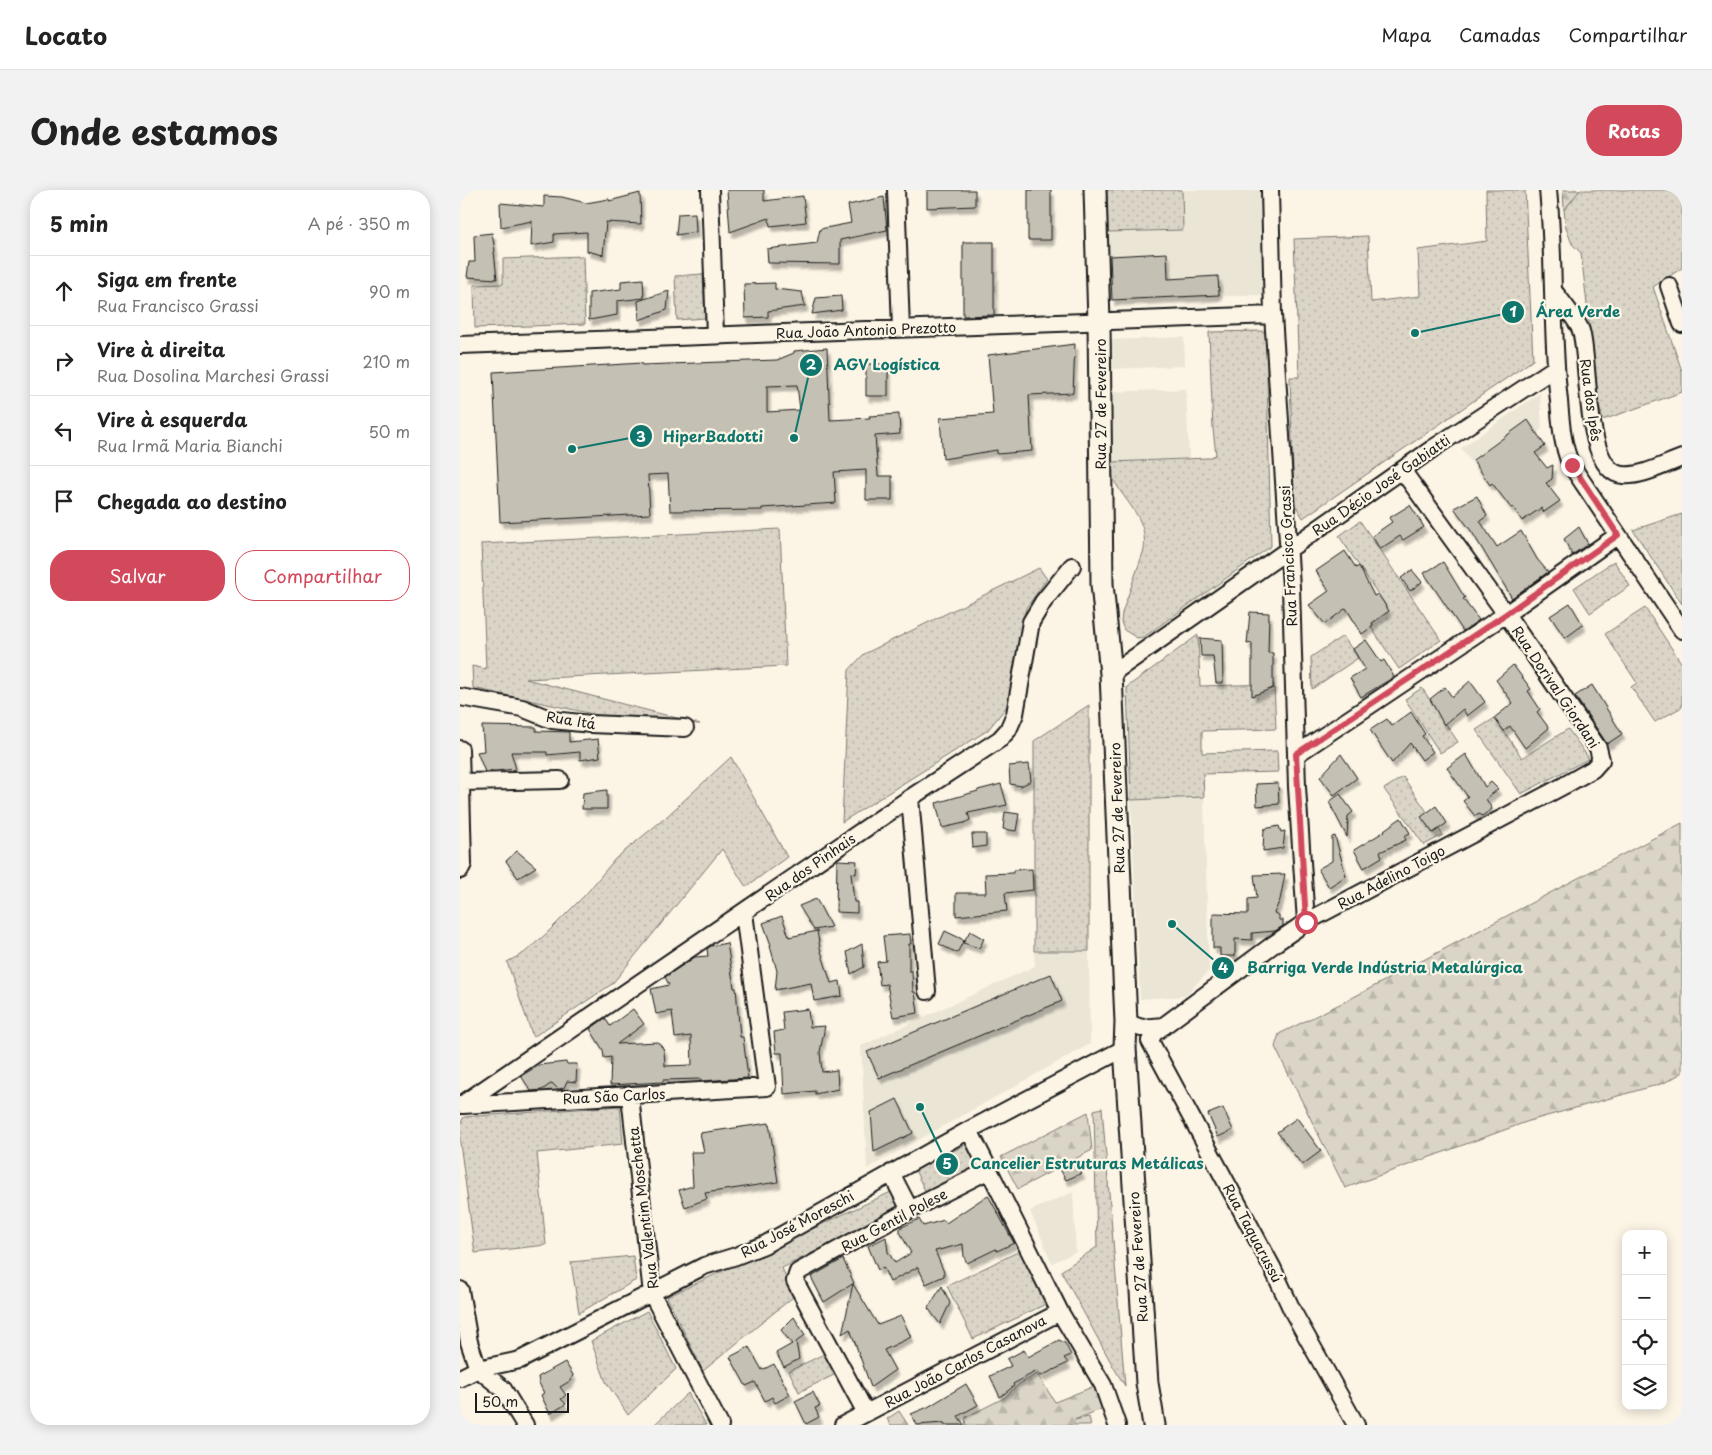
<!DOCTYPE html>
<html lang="pt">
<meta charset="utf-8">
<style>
:root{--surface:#fff;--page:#f2f2f2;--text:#222;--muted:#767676;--line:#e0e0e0;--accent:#d1495b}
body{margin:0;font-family:"Playpen Sans",sans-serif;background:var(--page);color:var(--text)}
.controls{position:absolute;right:15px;bottom:15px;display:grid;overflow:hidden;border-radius:10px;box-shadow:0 2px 12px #0003}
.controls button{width:45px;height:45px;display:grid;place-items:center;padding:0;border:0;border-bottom:1px solid var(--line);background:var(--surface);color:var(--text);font:25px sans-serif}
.scale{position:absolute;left:15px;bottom:12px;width:94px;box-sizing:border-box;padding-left:5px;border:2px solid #1c1c1c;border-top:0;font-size:14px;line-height:18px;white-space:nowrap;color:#1c1c1c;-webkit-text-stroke:4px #fcf5e5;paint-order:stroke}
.stop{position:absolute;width:15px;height:15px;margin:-11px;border:4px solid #d1495b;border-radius:50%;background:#fff}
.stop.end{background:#d1495b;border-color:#fff;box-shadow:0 1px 5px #0008}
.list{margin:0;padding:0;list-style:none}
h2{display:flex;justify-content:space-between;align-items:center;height:65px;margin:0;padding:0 20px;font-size:21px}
h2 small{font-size:16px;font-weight:400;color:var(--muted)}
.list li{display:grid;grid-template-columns:32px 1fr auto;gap:15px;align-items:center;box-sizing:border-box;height:70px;padding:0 20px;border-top:1px solid var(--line)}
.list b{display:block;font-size:19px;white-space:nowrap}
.list p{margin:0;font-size:16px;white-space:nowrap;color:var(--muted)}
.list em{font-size:16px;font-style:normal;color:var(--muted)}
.actions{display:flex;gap:10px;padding:15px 20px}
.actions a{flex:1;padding:11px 0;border:1px solid var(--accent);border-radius:20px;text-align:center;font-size:18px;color:var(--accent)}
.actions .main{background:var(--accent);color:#fff}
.icon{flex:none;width:28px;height:28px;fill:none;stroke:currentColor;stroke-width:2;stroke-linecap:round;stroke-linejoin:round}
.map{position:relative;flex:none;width:1222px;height:1235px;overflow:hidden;border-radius:20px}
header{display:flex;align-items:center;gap:30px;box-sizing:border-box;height:70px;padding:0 25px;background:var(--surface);border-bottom:1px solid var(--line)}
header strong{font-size:24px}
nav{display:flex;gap:28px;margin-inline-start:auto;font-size:18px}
.intro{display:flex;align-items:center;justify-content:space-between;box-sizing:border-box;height:120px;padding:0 30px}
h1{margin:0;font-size:35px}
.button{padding:12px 22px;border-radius:20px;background:var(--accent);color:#fff;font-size:18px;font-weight:700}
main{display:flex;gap:30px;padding:0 30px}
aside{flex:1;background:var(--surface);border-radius:20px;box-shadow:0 2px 12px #0003}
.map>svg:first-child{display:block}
</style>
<header>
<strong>Locato</strong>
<nav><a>Mapa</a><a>Camadas</a><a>Compartilhar</a></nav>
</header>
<div class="intro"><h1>Onde estamos</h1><a class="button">Rotas</a></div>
<main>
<aside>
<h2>5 min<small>A pé · 350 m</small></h2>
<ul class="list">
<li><svg class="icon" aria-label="ahead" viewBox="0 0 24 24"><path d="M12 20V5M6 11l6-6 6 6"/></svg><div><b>Siga em frente</b><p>Rua Francisco Grassi</p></div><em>90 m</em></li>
<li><svg class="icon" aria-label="right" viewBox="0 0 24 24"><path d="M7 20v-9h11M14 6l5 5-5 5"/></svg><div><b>Vire à direita</b><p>Rua Dosolina Marchesi Grassi</p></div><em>210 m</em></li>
<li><svg class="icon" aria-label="left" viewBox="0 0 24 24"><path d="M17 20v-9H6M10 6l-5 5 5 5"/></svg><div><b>Vire à esquerda</b><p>Rua Irmã Maria Bianchi</p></div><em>50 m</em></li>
<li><svg class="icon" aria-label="arrive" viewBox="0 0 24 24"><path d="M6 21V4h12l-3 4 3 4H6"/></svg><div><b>Chegada ao destino</b></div></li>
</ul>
<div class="actions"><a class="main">Salvar</a><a>Compartilhar</a></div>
</aside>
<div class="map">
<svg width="1222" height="1235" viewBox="0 0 1222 1235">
<defs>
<pattern id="green-dots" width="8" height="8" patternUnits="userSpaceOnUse" patternTransform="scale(1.25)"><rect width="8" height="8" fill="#dbd5c8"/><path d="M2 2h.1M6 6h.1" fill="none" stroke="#bbb6ab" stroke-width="1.8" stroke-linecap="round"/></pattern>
<pattern id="forest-firs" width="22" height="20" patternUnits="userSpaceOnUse" patternTransform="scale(1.25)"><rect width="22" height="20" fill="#dbd5c8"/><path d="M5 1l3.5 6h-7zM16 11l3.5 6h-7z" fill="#bbb6ab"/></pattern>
<filter id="shadow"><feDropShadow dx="3" dy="5.5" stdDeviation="1" flood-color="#0004"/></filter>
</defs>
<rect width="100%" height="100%" fill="#fcf5e5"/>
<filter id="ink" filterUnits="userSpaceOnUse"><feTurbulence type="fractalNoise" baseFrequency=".02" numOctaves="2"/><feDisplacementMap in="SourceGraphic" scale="10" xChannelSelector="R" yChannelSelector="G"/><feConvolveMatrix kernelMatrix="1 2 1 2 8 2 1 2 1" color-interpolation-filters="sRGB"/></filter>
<g filter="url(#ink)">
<path fill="#ebe5d6" d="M722 0H800L803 105 650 110 648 42 723 40Z
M724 147 725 176 650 179 649 150Z
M726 199 729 268 652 272 651 202Z
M1080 203 1082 239 1019 283 1001 258Z
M744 607 749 781 725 806 680 809 671 610Z
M574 761H629L630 854 407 979 401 856 575 776Z
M613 1002 616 1062 592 1073 570 1021Z"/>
<path fill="url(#green-dots)" stroke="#7c7872" d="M647 0H722L723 40 648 42Z
M1026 0H1065L1073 170 843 328 834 313 830 187H839L834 49 908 46 911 112 960 106 958 60 1027 51Z
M1113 0H1222V78L1193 97 1222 181V202L1143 230 1138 213 1132 179 1130 140 1121 63 1112 54 1106 38 1104 20 1114 8Z
M123 66 125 134 15 138 14 95 43 94V69Z
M243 84 245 128 217 130 215 86Z
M803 141 806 144 811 356 684 447 677 448 664 440 661 432 662 423 684 360C687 334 675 322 661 302 658 297 655 293 653 288 652 283 652 277 652 272L748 268 756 265 753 239 749 142Z
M1222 324V414L1173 340Z
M900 331 981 450 939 479 906 430 926 416 879 346Z
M320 339 326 476 66 489 240 534 156 529 13 498 12 476 26 479 21 354Z
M1154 371 1170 396 1130 423 1114 398Z
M579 378 587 389 566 418 559 450 556 490 547 516 528 540 382 632 389 480 404 464Z
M1185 418 1222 474V517L1195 532 1171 497 1177 493 1145 444Z
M738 445 740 496 814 494 816 539 742 541V563L817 561 818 582 743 584 744 607 671 610 667 497Z
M883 446 898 468 852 499 851 467Z
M962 498 998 552 980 563 945 509Z
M629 515V761H574V551Z
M1035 528 1062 568 1108 539 1128 567V569L1061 604 1016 540Z
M271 567 327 667 286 697 262 659 152 794 73 847 47 772 64 763 86 744 126 704 155 669 205 628Z
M943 587 983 645 964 655 924 599Z
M160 916 163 954 77 963 86 1055 15 1063 0 953V934L4 927Z
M642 918 665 1196 654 1178 601 1081 637 1057 634 920Z
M513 951 525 976 467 1005 455 980Z
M433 1001 441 1019 322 1078 333 1107 243 1181 207 1107Z
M564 1059 590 1112 513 1149 487 1096Z
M173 1066 176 1090 119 1123 111 1072Z
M187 1121 216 1179 168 1225 146 1192 131 1151Z
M366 1163 376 1184 339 1202 329 1181Z
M228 1203 246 1235H194Z"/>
<path fill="url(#forest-firs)" stroke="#7c7872" d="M1103 0H1120L1104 20Z
M1222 633V883L1204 893 1069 931 885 998 815 857 819 844 890 809Z
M628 922 632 960 558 999 541 967Z
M577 1184 595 1212 637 1195 644 1218 614 1230 629 1227 631 1235H505L506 1227 544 1208 559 1194Z
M439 1221 448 1235H431L427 1229Z"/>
<path fill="#c4c0b3" stroke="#1c1c1c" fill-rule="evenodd" filter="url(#shadow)" d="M267 0H304V11L343 6 346 32 310 36 309 28 270 42Z
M467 0H515V16L467 18Z
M568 0H591V50H568Z
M180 3 181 34 146 32 143 65 127 61V42L94 44V52L71 56 72 31 41 37 40 13 84 17V6L102 7 126 13 149 9V11Z
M424 7 427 40 380 50V74L308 73 307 59 357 53 360 39 391 33 388 15Z
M235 23 236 42 216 45 218 24Z
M32 43 35 61 34 62 37 89 7 87 9 72H15L14 45Z
M503 52H534V125L503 126Z
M707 63 708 89 758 86 759 105 652 110 650 66Z
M183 89 184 108 157 111V125L129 130V103L161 99V91Z
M315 93V99L342 102 345 116 308 121V127L285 128 284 94Z
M209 101 207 120 179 130 178 111Z
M381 106 382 120 352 124 356 108Z
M615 154 613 203 569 205 572 261 537 264V260L483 269 480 228 533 224 528 165Z
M367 158 370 230 410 228 409 226 439 224 440 244 415 246 418 286H432V310H406V280L374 282 376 313 302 318V320L210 321 208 284 188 285 190 324 40 332 33 182 182 173V175L317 170 334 163V161ZM337 195 340 220 307 222V196Z
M406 174H428V206H406Z
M1068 230 1085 256 1075 263 1087 278 1093 275 1092 289 1086 293 1100 311 1084 322 1081 318 1062 331 1053 317 1051 318 1032 293 1030 295 1013 270Z
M1017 306 1027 326 1020 331 1037 357 1061 341 1077 369 1088 382 1052 408 1012 342 994 318Z
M950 315 964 337 943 350 940 346 920 359 912 346 932 332 929 328Z
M1119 337 1128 354 1112 365 1104 349Z
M885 361 896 378 899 376 914 406 918 404 929 421 912 433 913 436 902 444 886 418 865 434 849 415 869 401 856 381Z
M983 372 1005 408 1003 409 1019 430 1003 441 964 383Z
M952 380 962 392 950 401 941 388Z
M1110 413 1123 435 1105 448 1090 426Z
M790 422 809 423 808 463H813V498L792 506V453L787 454Z
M740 448 762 450 763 493H756L753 466H741Z
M906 450 921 472 924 470 934 487 901 507 890 488 905 479 893 459Z
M1053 475 1071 499 1068 501 1080 519 1077 522 1089 538 1065 558 1050 536 1044 541 1034 528 1053 513 1036 490Z
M1010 491 1025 512 1007 526 1003 519 984 535 970 509 985 497 992 507Z
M1132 495 1162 544 1147 554 1115 506Z
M951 522 965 544 962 546 973 562 962 570 950 553 932 573 910 540 927 529 932 536Z
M22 536 76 537V541L109 542V552L138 549 140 567 120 570V562L87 565V562H51L56 579 25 582 17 562 24 561Z
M881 564 897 588 874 605 860 587Z
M1006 564 1025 597 1031 592 1038 599 1026 609 1032 619 1022 626 1020 624 1015 626 1003 611 1008 607 987 578Z
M569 574 571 591 561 596 550 594 549 576Z
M818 593 819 614 797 616 796 594Z
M541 594 547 615 508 623 510 630 504 633 482 638 476 613 518 601V600Z
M147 600V619H122L123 603Z
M880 604 893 622 888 626 887 647 869 612Z
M976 616 987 633 973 643 961 627Z
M545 622 559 624 556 641 543 639Z
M941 628 950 643 944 646 946 650 920 662 922 667 904 678 894 660 925 641 924 640Z
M819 636 821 642 825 641 823 658 803 661 804 639Z
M512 644H526V656L513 658Z
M875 646 886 686 869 697 858 679 872 671V647Z
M57 661 76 677 58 688 46 671Z
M377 670 397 671 396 684 391 683 394 712H397V723L376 722Z
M572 679 573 700 545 703 547 721 496 726V703H526L525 684 553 683V680Z
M825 684 820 710 814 723 819 725V730H823V736L815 741 792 743V750L775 749V766H760V758H753V723L788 724V709L797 708 794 685Z
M356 709 359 714 371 737 354 740 339 716Z
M322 726 329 747 357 741 360 758 371 793 380 791 382 806 354 811 351 793 315 800 317 781 310 756 311 755 303 733Z
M485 741 504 750 497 763 479 754Z
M510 741 524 749 519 758 503 753Z
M450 744 451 754H449V781H452L453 802H455L458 823 433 827 427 794 420 795 417 772 426 771 423 746Z
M267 753 274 798H276L280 847H283L288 888 241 891V889L203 890V892L150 895 151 867 144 868 143 860 130 839 145 828 150 836 173 819 184 834 157 854 198 852 204 860 205 876 232 875 231 846 215 848 212 821 196 824 191 799 209 795 205 787 235 767 248 766 247 759 251 756Z
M402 754 404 777 391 784 387 762Z
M591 784 602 811 419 888 407 862Z
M348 819 350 837 365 836 360 862 362 882 377 880 378 899 355 904V901L324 904 322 863H316L314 842 324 840 322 822Z
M106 872 107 874H117L116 892 107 891 104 898 98 899 92 893 82 900 71 901 61 886 79 875Z
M437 909 453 943 414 962 411 922Z
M763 918 773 940 758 947 748 924Z
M837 928 861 961 842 975 817 942Z
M309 933 318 992 245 1003 247 1009 225 1017 219 1000 233 996 231 962H244L240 943Z
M614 972 622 983 606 990 600 979Z
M528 1005 554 1053 537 1061 536 1059 507 1073 504 1067 503 1054 475 1061 484 1082V1086L466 1094 458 1077 430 1092 423 1077 418 1080 408 1056 426 1047 428 1062 435 1073 451 1063 440 1042V1038L459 1029 463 1036 484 1030 486 1033Z
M383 1069 394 1093 364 1112 351 1087Z
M393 1094 418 1135 441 1126 451 1147 424 1160 435 1180 411 1197 390 1139 382 1144Z
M482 1096 490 1113 480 1134 468 1118Z
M334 1127 345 1145 336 1152 339 1169 324 1177 316 1163 332 1154 321 1140Z
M599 1150 605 1153 611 1165 604 1168 608 1173 581 1186 577 1181 553 1194 554 1196 540 1207 530 1186 551 1176 547 1169 564 1160 568 1167Z
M289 1157 302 1180 314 1174 330 1205 315 1213 312 1207 305 1211 295 1192 286 1196 270 1167Z
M105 1172 113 1185 110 1191 100 1197 106 1205 101 1209 106 1214 90 1224 81 1205 84 1203 79 1193 78 1187Z
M506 1194 518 1215 498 1226 504 1235H484L483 1233 457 1235 451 1224 468 1217Z
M353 1202 360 1216 355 1218 359 1227 346 1234 335 1211Z"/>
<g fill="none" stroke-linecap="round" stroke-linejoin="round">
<defs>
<path id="minor" d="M250 0 255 145
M436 0 441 139
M810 0 813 125 831 397 837 597 846 732
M1088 0C1095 70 1091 141 1099 211 1101 234 1102 254 1111 275L1222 440
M1209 96 1222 134
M1093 100C1100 110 1118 131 1121 141 1130 170 1123 282 1163 285 1181 287 1205 274 1222 268
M0 155 813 125
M651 484 972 259 1095 178
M0 507 62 518 92 530 131 534 225 538
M0 559 3 674 0 680
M837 564 1046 424 1158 345
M1 592 100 590
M450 608 467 801
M666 832 681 838 704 836
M170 906 192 1104 260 1235
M1 915 450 608 540 549 548 540 555 524 571 432 583 412 612 376
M3 915 307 897 284 723
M509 940 600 1122 643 1195 657 1235
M431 983 450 1020
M0 1100 9 1152 18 1179
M18 1179 43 1199 65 1235
M0 1188 18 1179 60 1170 244 1076 276 1066 304 1055 509 940 665 858
M406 1223 335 1091 338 1082 450 1020 529 980
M383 1235 600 1122
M896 1235 833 1122 812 1077 690 851 694 843 814 754 846 732 1105 595 1133 579 1141 570 1138 558 1046 424 942 280"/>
<path id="major" d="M635 0 639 132 642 394 651 484 666 832 665 858 687 1193 694 1235"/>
</defs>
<use href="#minor" stroke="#1c1c1c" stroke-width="20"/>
<use href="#major" stroke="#1c1c1c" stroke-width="25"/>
<use href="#minor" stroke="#fcf5e5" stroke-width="16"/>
<use href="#major" stroke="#fcf5e5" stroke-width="21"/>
</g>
</g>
<g fill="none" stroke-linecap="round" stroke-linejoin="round" filter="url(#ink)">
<path stroke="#d1495b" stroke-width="6" d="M846 732 836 564 1046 424 1158 345 1112 275"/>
</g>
<g text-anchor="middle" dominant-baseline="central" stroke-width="4.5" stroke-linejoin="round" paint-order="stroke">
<g font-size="14" fill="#1c1c1c" stroke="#fcf5e5">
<text transform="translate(406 140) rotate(-2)">Rua João Antonio Prezotto</text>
<text transform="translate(1131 210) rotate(82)">Rua dos Ipês</text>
<text transform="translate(640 214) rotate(-90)">Rua 27 de Fevereiro</text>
<text transform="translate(921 295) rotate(-35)">Rua Décio José Gabiatti</text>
<text transform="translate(828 366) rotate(-93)">Rua Francisco Grassi</text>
<text transform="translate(1096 497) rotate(56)">Rua Dorival Giordani</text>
<text transform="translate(111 530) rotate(9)">Rua Itá</text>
<text transform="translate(657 618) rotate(-92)">Rua 27 de Fevereiro</text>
<text transform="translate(350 677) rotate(-35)">Rua dos Pinhais</text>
<text transform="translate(931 687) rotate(-28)">Rua Adelino Toigo</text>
<text transform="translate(154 906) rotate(-3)">Rua São Carlos</text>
<text transform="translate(183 1018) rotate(-97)">Rua Valentim Moschetta</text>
<text transform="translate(434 1030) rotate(-28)">Rua Gentil Polese</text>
<text transform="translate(337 1034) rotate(-28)">Rua José Moreschi</text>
<text transform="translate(793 1043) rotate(62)">Rua Taquarussú</text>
<text transform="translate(678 1067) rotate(-94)">Rua 27 de Fevereiro</text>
<text transform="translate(505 1171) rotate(-28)">Rua João Carlos Casanova</text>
</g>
</g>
<path fill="none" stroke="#0f766e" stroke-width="2" d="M955 143L1053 122M334 248L351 175M112 259L181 246M712 734L763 778M460 917L487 974"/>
<g fill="#0f766e" stroke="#fcf5e5" stroke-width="2">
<circle cx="955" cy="143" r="5"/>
<circle cx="334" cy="248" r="5"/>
<circle cx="112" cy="259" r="5"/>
<circle cx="712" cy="734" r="5"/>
<circle cx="460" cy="917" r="5"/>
<circle cx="1053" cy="122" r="12"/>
<circle cx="351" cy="175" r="12"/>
<circle cx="181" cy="246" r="12"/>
<circle cx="763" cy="778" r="12"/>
<circle cx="487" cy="974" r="12"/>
</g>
<g font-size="15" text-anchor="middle" font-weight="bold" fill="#fff">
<text x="1053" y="127">1</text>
<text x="351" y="180">2</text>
<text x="181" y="252">3</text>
<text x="763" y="783">4</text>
<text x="487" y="979">5</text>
</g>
<g font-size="15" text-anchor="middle" font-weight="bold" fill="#0f766e" stroke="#fcf5e5" stroke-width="4.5" stroke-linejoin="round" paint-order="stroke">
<text x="1118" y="127">Área Verde</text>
<text x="427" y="180">AGV Logística</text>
<text x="253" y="252">HiperBadotti</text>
<text x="925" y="783">Barriga Verde Indústria Metalúrgica</text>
<text x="627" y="979">Cancelier Estruturas Metálicas</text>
</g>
</svg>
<div class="controls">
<button>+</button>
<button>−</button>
<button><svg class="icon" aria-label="locate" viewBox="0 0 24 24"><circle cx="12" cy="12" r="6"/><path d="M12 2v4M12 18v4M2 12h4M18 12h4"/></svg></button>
<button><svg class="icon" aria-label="layers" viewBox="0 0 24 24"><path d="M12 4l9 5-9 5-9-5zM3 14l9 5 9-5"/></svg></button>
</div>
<div class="scale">50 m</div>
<div class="stop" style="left:846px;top:732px"></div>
<div class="stop end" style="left:1112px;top:275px"></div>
</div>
</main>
